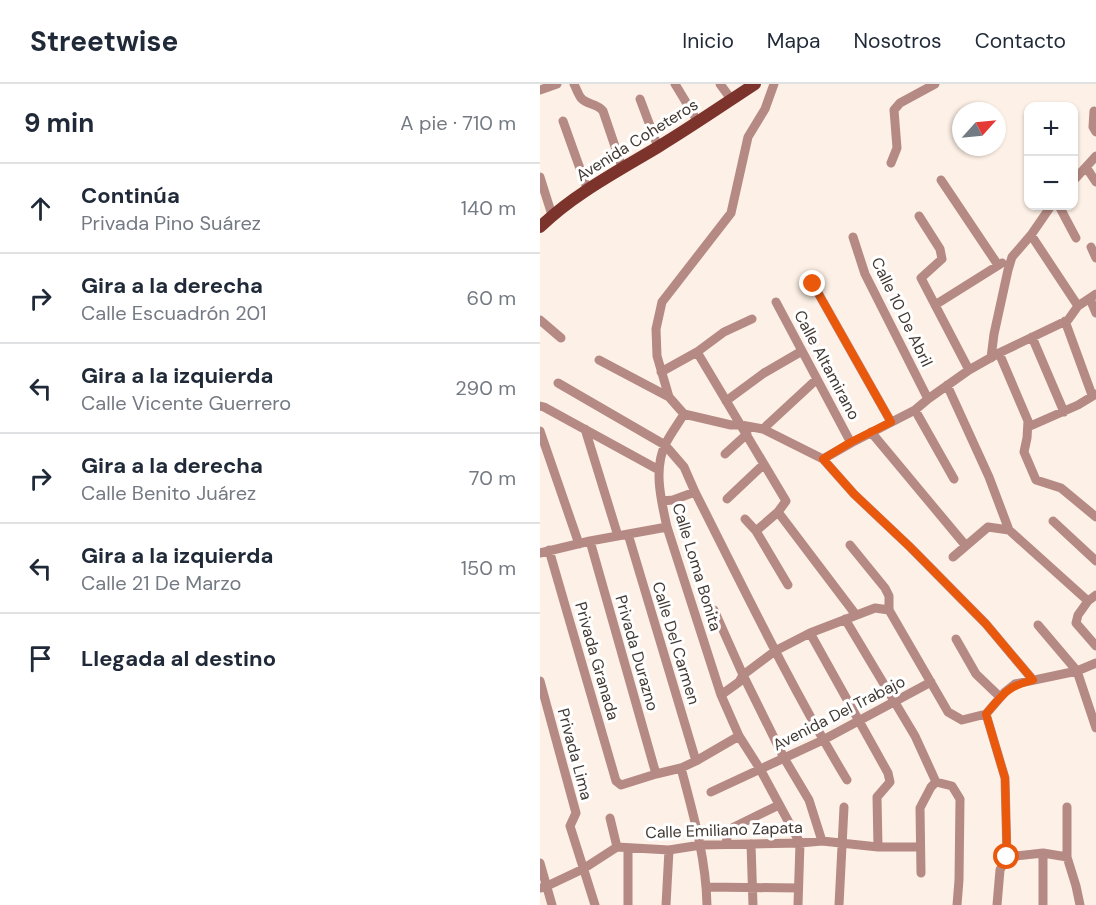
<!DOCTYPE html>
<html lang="es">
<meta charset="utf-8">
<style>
:root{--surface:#fff;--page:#f6f6f7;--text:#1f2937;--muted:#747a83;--line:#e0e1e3}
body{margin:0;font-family:"DM Sans",sans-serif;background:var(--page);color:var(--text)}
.controls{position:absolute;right:18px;top:18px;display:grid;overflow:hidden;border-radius:12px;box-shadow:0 2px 4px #0004}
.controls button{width:54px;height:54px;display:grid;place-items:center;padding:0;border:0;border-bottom:2px solid var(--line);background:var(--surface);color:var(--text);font:30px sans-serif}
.compass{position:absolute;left:412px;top:18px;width:54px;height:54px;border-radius:50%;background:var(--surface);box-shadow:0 2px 4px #0004;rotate:63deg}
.stop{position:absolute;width:18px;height:18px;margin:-14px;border:4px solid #ea580c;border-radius:50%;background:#fff}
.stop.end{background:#ea580c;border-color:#fff;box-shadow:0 2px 6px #0008}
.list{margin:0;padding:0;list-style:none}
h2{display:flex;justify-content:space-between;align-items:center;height:78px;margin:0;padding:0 24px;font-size:26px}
h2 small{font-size:20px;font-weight:400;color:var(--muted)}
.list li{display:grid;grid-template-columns:39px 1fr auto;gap:18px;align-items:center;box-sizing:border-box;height:90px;padding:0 24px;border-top:2px solid var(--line)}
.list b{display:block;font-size:22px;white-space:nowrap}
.list p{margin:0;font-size:20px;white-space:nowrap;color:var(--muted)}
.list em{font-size:20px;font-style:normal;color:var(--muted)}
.icon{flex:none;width:33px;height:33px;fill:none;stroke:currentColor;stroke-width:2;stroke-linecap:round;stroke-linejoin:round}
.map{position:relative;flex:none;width:556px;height:821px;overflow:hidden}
header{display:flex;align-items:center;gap:36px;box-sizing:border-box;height:84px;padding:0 30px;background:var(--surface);border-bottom:2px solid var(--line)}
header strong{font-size:28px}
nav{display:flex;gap:33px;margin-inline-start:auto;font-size:21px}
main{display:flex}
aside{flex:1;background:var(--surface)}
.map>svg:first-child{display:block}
</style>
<header>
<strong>Streetwise</strong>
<nav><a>Inicio</a><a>Mapa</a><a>Nosotros</a><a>Contacto</a></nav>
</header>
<main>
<aside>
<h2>9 min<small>A pie · 710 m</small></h2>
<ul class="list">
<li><svg class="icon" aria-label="ahead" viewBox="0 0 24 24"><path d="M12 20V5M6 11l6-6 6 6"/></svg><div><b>Continúa</b><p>Privada Pino Suárez</p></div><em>140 m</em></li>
<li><svg class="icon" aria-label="right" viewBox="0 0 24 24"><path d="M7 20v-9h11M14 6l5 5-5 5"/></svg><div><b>Gira a la derecha</b><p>Calle Escuadrón 201</p></div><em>60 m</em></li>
<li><svg class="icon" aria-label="left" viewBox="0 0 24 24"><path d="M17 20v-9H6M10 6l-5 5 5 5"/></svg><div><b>Gira a la izquierda</b><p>Calle Vicente Guerrero</p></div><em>290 m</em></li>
<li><svg class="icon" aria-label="right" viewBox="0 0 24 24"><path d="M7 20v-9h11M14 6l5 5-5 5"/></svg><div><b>Gira a la derecha</b><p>Calle Benito Juárez</p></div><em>70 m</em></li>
<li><svg class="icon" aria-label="left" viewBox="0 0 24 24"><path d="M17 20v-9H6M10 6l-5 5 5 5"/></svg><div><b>Gira a la izquierda</b><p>Calle 21 De Marzo</p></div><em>150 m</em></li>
<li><svg class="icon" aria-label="arrive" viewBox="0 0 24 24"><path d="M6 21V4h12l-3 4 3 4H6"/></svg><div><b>Llegada al destino</b></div></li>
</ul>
</aside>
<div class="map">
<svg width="556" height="821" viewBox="0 0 556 821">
<rect width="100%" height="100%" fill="#fdf0e6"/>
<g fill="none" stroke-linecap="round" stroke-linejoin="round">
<path stroke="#b68a84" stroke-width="9" d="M34 0C36 4 38 10 41 14 47 21 57 19 63 27L82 83
M135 0 158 38
M180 0 191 15
M0 6 17 0
M100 15 118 63
M554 27 553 43 556 48
M23 37 48 107
M351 79 357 64 354 26 360 19 395 0
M546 83 556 98
M0 93 12 131
M401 96 458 181
M534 96 556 72
M519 122 536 154
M379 132 400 165 402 175 381 194 429 286
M491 151 538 222
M313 153 325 190 388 315
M551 163 556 174
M273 200 351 338
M550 215 556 229
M236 218 311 359
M395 221 462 179
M0 236 21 254
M525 237 552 311
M492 253 524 328
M157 268 246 417 238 428 216 447
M459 269 488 337 487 354 484 368 496 396 521 404 556 433
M451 274 454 250 468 186 472 173 491 151 511 122
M59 276 129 313
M121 288 157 268 184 248 212 235
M18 299 125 361 144 383 155 408C204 505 251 603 307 696
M407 301 449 393 469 446
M186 317 224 289 262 267
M0 322 4 323 119 386
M375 326 414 395
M144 330C138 340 131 349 126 359 113 384 121 416 127 443L181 611 199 652 220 685 260 759 258 821
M144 330 191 341H201L223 345 283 375 314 410 370 463 446 540 493 596
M144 330 129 313 117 272 116 245 122 218 191 129 208 53 225 25 234 0
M488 343 538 321 556 310
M45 345 78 452
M223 345 277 295
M0 347 39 460
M331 348 426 462
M185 370 207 350
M283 375 311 359 375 326 388 315 429 286 459 269 528 236 538 222 556 210
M187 415 224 380
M122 417 133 416 155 408
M238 428 316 531
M205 435 216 447 248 501
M513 437 556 477
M88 450 156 677
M50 457 116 690
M310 461 345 504 349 512V526
M9 466 76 697 81 701 116 690 141 684 156 677 199 652
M0 469 50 457 127 443
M413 473 448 443 469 446 548 517 556 511
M548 517 538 531 536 539 556 562
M174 526 203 591 244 674 269 716 282 757
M349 526 408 628 422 636 446 630 465 608 475 600 537 587 556 579
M305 535 375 652 396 698 412 702 420 715 419 796 417 821
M498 541 537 587 556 644
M270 549 348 689 350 698 337 713 338 763
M416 555 436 590 460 613
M0 597 36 729 30 742 55 821
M181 611 199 598 203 591 235 567 270 549 335 524 349 526
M446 630 465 694 467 773
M141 684C153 729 166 774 167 821
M171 708 283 656 391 598
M527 723V773L536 802 540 821
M70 734 77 763
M186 760 188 748 194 743 239 721
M211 760 213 821
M503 769V821
M467 773 503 769 527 773
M0 779 12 821
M381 789 380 724 391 703 396 698
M167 803 258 804
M0 804 5 803 43 785 77 763 129 766 161 761 260 759 282 757 338 763H380
M88 821V764
M126 821 129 766
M299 821 304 723
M457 821 460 786 467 773"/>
<path stroke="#7b332b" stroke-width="12" d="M0 143C34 110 78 87 118 63 151 43 183 21 215 0"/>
</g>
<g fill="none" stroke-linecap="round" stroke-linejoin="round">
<path stroke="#ea580c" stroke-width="8" d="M273 200 351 338 311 358 283 375 314 410 370 463 446 540 493 596C466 603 463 610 446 630L465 694 467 773"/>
</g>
<g text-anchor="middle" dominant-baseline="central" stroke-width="6" stroke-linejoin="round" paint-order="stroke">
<g font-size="16" fill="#423933" stroke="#fff">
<text transform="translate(97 56) rotate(-32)">Avenida Coheteros</text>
<text transform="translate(362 228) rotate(64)">Calle 10 De Abril</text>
<text transform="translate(287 281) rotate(62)">Calle Altamirano</text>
<text transform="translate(157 483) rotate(73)">Calle Loma Bonita</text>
<text transform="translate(136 559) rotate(73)">Calle Del Carmen</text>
<text transform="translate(97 569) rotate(74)">Privada Durazno</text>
<text transform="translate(57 577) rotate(74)">Privada Granada</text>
<text transform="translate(299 629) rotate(-27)">Avenida Del Trabajo</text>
<text transform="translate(35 670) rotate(75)">Privada Lima</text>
<text transform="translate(184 746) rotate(-2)">Calle Emiliano Zapata</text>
</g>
</g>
</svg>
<div class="controls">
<button>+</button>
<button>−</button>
</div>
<svg class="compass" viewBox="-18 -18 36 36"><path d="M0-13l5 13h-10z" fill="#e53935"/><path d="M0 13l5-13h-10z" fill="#747a83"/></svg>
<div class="stop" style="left:467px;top:773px"></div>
<div class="stop end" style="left:273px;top:200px"></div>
</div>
</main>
